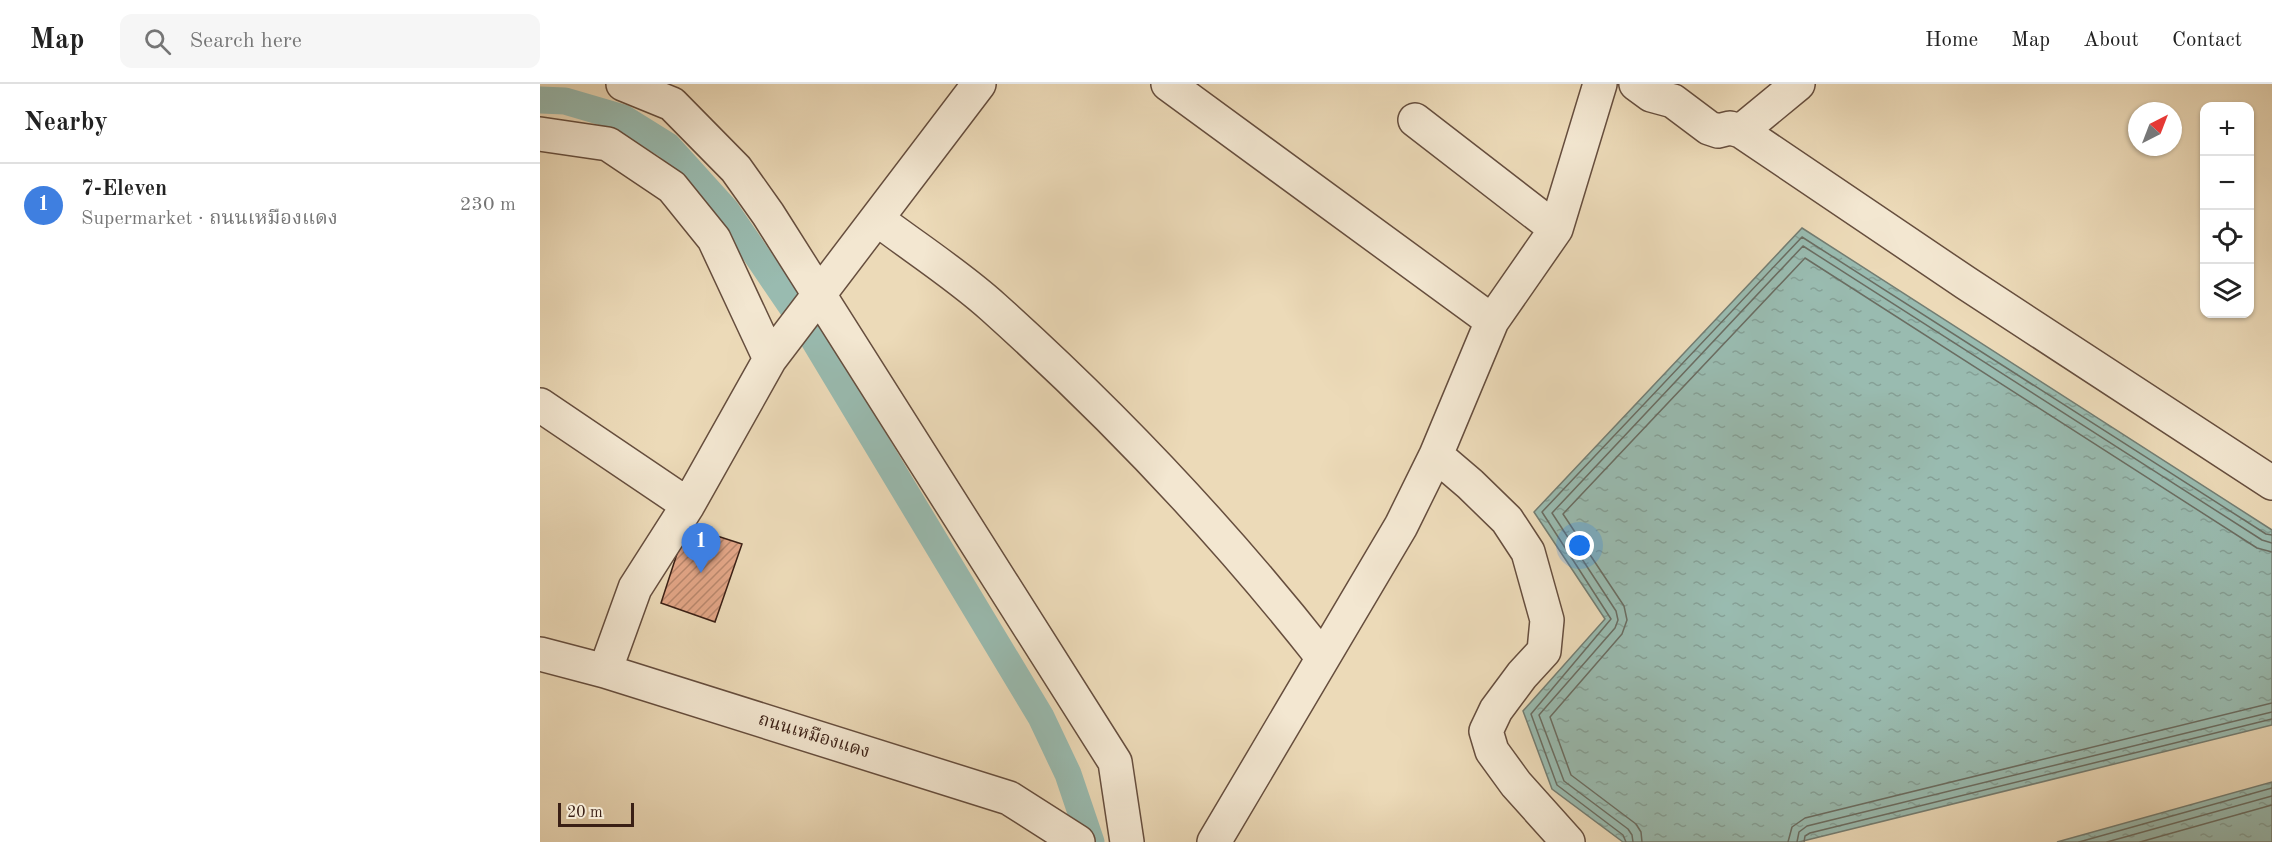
<!DOCTYPE html>
<meta charset="utf-8">
<style>
:root{--surface:#fff;--page:#f6f6f6;--text:#222;--muted:#767676;--line:#e0e0e0;--accent:#0b8043}
body{margin:0;font-family:"Old Standard TT","Noto Serif Thai",serif;background:var(--page);color:var(--text)}
.controls{position:absolute;right:18px;top:18px;display:grid;overflow:hidden;border-radius:12px;box-shadow:0 2px 4px #0004}
.controls button{width:54px;height:54px;display:grid;place-items:center;padding:0;border:0;border-bottom:2px solid var(--line);background:var(--surface);color:var(--text);font:30px sans-serif}
.compass{position:absolute;left:1588px;top:18px;width:54px;height:54px;border-radius:50%;background:var(--surface);box-shadow:0 2px 4px #0004;rotate:42deg}
.scale{position:absolute;left:18px;bottom:15px;width:76px;box-sizing:border-box;padding-left:6px;border:3px solid #3a1f15;border-top:0;font-size:16px;line-height:21px;white-space:nowrap;color:#3a1f15;-webkit-text-stroke:4px #f3e7d1;paint-order:stroke}
.you{position:absolute;left:1040px;top:462px;width:21px;height:21px;margin:-15px;border:4px solid #fff;border-radius:50%;background:#1a73e8;box-shadow:0 0 0 9px #1a73e833}
.badge{display:grid;place-items:center;width:39px;height:39px;border-radius:50%;background:var(--accent);color:#fff;font-size:20px;font-weight:700}
.pin{position:absolute;translate:-50% -50px;filter:drop-shadow(0 2px 3px #0008)}
.pin::after{content:'';position:absolute;top:32px;width:21px;height:18px;background:inherit;clip-path:polygon(0 0,100% 0,50% 100%)}
.list{margin:0;padding:0;list-style:none}
h2{display:flex;justify-content:space-between;align-items:center;height:78px;margin:0;padding:0 24px;font-size:26px}
h2 small{font-size:20px;font-weight:400;color:var(--muted)}
.list li{display:grid;grid-template-columns:39px 1fr auto;gap:18px;align-items:center;box-sizing:border-box;height:84px;padding:0 24px;border-top:2px solid var(--line)}
.list b{display:block;font-size:22px;white-space:nowrap}
.list p{margin:0;font-size:20px;white-space:nowrap;color:var(--muted)}
.list em{font-size:20px;font-style:normal;color:var(--muted)}
.icon{flex:none;width:33px;height:33px;fill:none;stroke:currentColor;stroke-width:2;stroke-linecap:round;stroke-linejoin:round}
.map{position:relative;flex:none;width:1732px;height:758px;overflow:hidden}
header{display:flex;align-items:center;gap:36px;box-sizing:border-box;height:84px;padding:0 30px;background:var(--surface);border-bottom:2px solid var(--line)}
header strong{font-size:28px}
nav{display:flex;gap:33px;margin-inline-start:auto;font-size:21px}
.search{width:420px;height:54px;background:var(--page);display:flex;align-items:center;gap:15px;box-sizing:border-box;padding:0 21px;border-radius:12px;color:var(--muted);font-size:22px}
main{display:flex}
aside{flex:1;background:var(--surface)}
.map>svg:first-child{display:block}
</style>
<header>
<strong>Map</strong>
<div class="search"><svg class="icon" aria-label="search" viewBox="0 0 24 24"><circle cx="10" cy="10" r="6"/><path d="M15 15l6 6"/></svg>Search here</div>
<nav><a>Home</a><a>Map</a><a>About</a><a>Contact</a></nav>
</header>
<main>
<aside>
<h2>Nearby<small></small></h2>
<ul class="list">
<li><span class="badge" style="background:#3f7fe0">1</span><div><b>7-Eleven</b><p>Supermarket · ถนนเหมืองแดง</p></div><em>230 m</em></li>
</ul>
</aside>
<div class="map">
<svg width="1732" height="758" viewBox="0 0 1732 758">
<defs>
<pattern id="water-ripples" width="26" height="14" patternUnits="userSpaceOnUse" patternTransform="scale(1.5)"><rect width="26" height="14" fill="#99bbb0"/><path d="M2 4q2-2 4 0t4 0M15 11q2-2 4 0t4 0" fill="none" stroke="#85a096"/></pattern>
<pattern id="building-hatch" width="6" height="6" patternUnits="userSpaceOnUse" patternTransform="scale(1.5)"><rect width="6" height="6" fill="#e3a687"/><path d="M-1 1l2-2M0 6l6-6M5 7l2-2" fill="none" stroke="#b9876d"/></pattern>
</defs>
<rect width="100%" height="100%" fill="#ecdab8"/>
<filter id="stains"><feTurbulence type="fractalNoise" baseFrequency=".00333" numOctaves="4"/><feColorMatrix values="0 0 0 0 .2 0 0 0 0 .09 0 0 0 0 .02 0 0 0 .5 -.17"/></filter>
<radialGradient id="worn" r=".72"><stop offset=".6" stop-color="#630" stop-opacity="0"/><stop offset="1" stop-color="#630" stop-opacity=".3"/></radialGradient>
<path fill="url(#water-ripples)" stroke="#737d72" stroke-width="1.5" d="M1262 144 1732 446V641L1259 758H1083L1012 705 983 627 1065 535 994 428Z
M1732 698V758H1517Z"/>
<g fill="none" stroke-linecap="round" stroke-linejoin="round">
<path stroke="#6a6d62" stroke-width="1.5" d="M1086 758 1083 751 1017 701 991 630 1071 535 1002 428 1262 153 1726 450 1732 451
M1093 758 1092 751 1088 745 1024 697 999 631 1075 544 1078 536 1076 527 1012 429 1263 162 1722 456 1732 459
M1102 758 1101 748 1096 740 1031 691 1010 633 1082 550 1087 536 1084 522 1023 430 1265 174 1717 464 1732 468
M1248 758 1252 743 1265 734 1732 619
M1257 758 1259 748 1267 742 1732 628
M1264 758 1265 752 1270 749 1732 635
M1539 758 1732 704
M1567 758 1732 712
M1600 758 1732 721"/>
<path stroke="#99bbb0" stroke-width="27" d="M0 16 25 17 83 34 128 62 186 126 271 251 501 633 528 690 551 758"/>
</g>
<path fill="url(#building-hatch)" stroke="#3a1f15" stroke-width="1.5" d="M146 442 202 460 175 538 121 519Z"/>
<g fill="none" stroke-linecap="round" stroke-linejoin="round">
<defs>
<path id="minor" d="M83 0 132 20 196 85 228 130 575 678 587 758
M628 0 952 237
M1096 0 1111 11 1133 17 1169 44 1178 47 1190 44 1201 47 1426 199 1732 399
M875 36 1016 145
M1201 47 1258 0
M0 50 68 60 132 103 174 155 230 275
M337 135C374 163 419 192 453 223 572 330 684 448 783 574
M0 321 148 421
M896 371 930 400 967 436 988 468 1007 536 1004 567 982 591 956 626 946 647 952 667 976 700 1028 758
M0 570 65 587 469 714 538 758
M65 587 95 504 148 421 230 275 439 0
M674 758 861 442 896 371 952 237 1016 145 1060 0"/>
</defs>
<use href="#minor" stroke="#664e3e" stroke-width="36"/>
<use href="#minor" stroke="#f3e7d1" stroke-width="33"/>
</g>
<g text-anchor="middle" dominant-baseline="central" stroke-width="4.5" stroke-linejoin="round" paint-order="stroke">
<g font-size="18" fill="#3a1f15" stroke="#f3e7d1">
<text transform="translate(274 652) rotate(17)">ถนนเหมืองแดง</text>
</g>
</g>
<rect width="100%" height="100%" filter="url(#stains)"/>
<rect width="100%" height="100%" fill="url(#worn)"/>
</svg>
<div class="controls">
<button>+</button>
<button>−</button>
<button><svg class="icon" aria-label="locate" viewBox="0 0 24 24"><circle cx="12" cy="12" r="6"/><path d="M12 2v4M12 18v4M2 12h4M18 12h4"/></svg></button>
<button><svg class="icon" aria-label="layers" viewBox="0 0 24 24"><path d="M12 4l9 5-9 5-9-5zM3 14l9 5 9-5"/></svg></button>
</div>
<svg class="compass" viewBox="-18 -18 36 36"><path d="M0-13l5 13h-10z" fill="#e53935"/><path d="M0 13l5-13h-10z" fill="#767676"/></svg>
<div class="scale">20 m</div>
<div class="you"></div>
<div class="pin badge" style="left:161px;top:489px;background:#3f7fe0">1</div>
</div>
</main>
